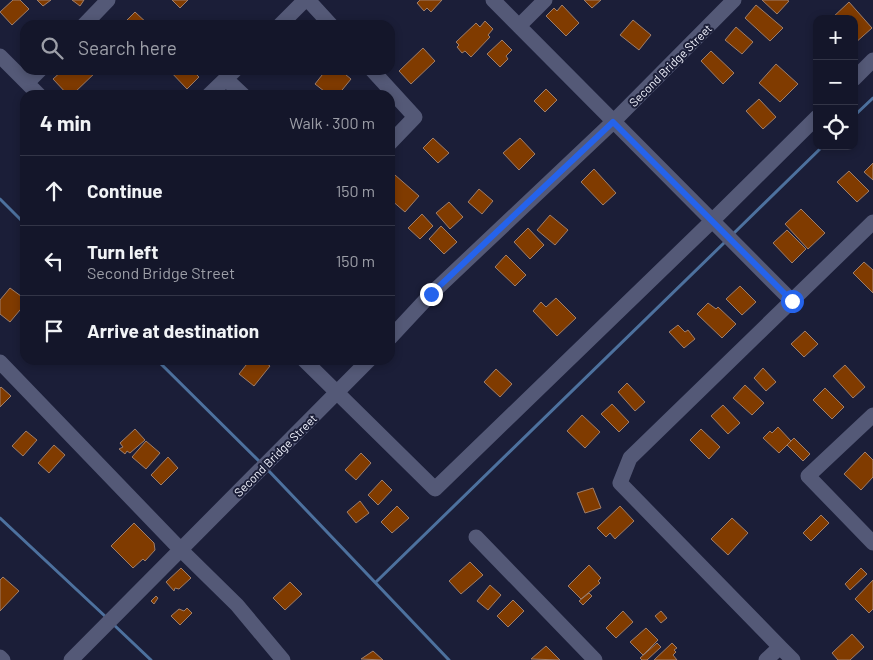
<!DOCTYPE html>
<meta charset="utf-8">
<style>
:root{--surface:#14162a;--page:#1d1f32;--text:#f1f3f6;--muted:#9d9fa8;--line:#333547}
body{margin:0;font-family:Barlow,sans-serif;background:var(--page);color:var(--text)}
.controls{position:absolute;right:15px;top:15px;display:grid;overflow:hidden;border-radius:10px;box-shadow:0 2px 8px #0003}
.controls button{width:45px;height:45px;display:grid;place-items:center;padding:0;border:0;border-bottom:1px solid var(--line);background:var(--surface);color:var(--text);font:25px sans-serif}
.stop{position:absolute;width:15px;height:15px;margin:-11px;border:4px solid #2563eb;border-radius:50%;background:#fff}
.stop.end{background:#2563eb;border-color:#fff;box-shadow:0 1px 5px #0008}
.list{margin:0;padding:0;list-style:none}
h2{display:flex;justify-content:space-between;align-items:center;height:65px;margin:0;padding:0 20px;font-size:21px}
h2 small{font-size:16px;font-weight:400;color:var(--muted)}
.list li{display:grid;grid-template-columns:32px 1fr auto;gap:15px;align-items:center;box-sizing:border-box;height:70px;padding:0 20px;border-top:1px solid var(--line)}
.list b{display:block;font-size:19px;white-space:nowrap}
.list p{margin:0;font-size:16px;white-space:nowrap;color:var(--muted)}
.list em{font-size:16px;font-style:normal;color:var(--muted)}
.icon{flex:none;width:28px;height:28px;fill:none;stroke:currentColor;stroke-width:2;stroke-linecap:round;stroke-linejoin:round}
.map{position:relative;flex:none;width:873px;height:660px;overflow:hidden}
.search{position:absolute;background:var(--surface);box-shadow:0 2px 8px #0003;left:20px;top:20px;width:375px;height:55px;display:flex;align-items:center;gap:12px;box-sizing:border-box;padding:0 18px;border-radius:15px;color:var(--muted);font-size:19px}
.panel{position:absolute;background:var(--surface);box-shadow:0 2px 8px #0003;left:20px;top:90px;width:375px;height:275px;border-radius:15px}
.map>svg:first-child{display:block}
</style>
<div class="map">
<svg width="873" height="660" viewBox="0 0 873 660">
<rect width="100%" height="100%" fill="#1b1e38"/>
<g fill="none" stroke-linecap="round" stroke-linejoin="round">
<path stroke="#4d719e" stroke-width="3" d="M854 116 873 98
M0 199 25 224
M732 235 823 146
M157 360 261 463
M267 469 449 660
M0 518 107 618
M376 582 726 241
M113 624 151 660"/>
</g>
<path fill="#803b00" stroke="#9f7e6a" d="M13 0H20L29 9 12 25 0 12Z
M37 0H51L43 6Z
M72 0H84L80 6Z
M172 0H188L180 8Z
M420 0H442L431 12 427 8 424 11 417 3Z
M584 0H601L592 8Z
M762 0H787L789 1 777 14Z
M849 2 872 28 854 44V19H831Z
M562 5 579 23 566 36 546 16 554 8 557 11Z
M756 5 783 28 770 41 745 18Z
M135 12 149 25H122Z
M633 20 651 35 639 50 620 35Z
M485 21 493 29 488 35 490 37 471 57 465 51 462 53 457 47 459 45 456 42 476 23 480 27Z
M736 27 753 42 742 54 725 40Z
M502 40 512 50 506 56 508 59 500 67 487 54Z
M423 48 435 61 411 84 399 71Z
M711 51 734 73 723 84 701 61Z
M776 64 798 84 780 102 759 83Z
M63 70H98L72 95H68L53 79Z
M169 70H192L199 77 187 89Z
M326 70H340L351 79 338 95H329L315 84Z
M546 89 557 100 545 112 534 101Z
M759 99 776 117 763 129 746 111Z
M433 138 449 153 438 163 423 148Z
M520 138 535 154 519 170 503 153Z
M873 163V180L864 172Z
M594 169 616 193 603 205 581 182Z
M849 171 869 191 857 202 837 182Z
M395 175 419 196 405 212 390 199V180Z
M479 189 493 201 482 214 468 202Z
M449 202 463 217 450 229 436 213Z
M801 209 825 233 808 249 785 224Z
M422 214 433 226 420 239 408 228Z
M550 215 568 230 555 245 537 230Z
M441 226 457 242 444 254 429 239Z
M528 228 544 245 530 259 514 242Z
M787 230 806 249 792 263 773 243Z
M506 255 526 275 515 286 495 267Z
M864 262 873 270V293L853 273Z
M740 286 756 302 742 315 726 299Z
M10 288 25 299V304L10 322 0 314V300Z
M556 298 576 318 557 336 533 311 541 302 546 307Z
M708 303 716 309 718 307 736 324 722 338 697 314Z
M678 325 685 332 688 330 695 339 684 348 669 332Z
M805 331 818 344 804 357 791 344Z
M250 360H262L270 366 254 386 239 374Z
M845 365 865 387 853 398 833 376Z
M763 368 776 382 766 391 754 378Z
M496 369 512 384 500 397 484 382Z
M627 383 645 402 635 411 618 392Z
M745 385 764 403 752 415 733 398Z
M1 387 11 396 0 407V388Z
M825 388 844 407 832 419 813 400Z
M612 404 629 422 619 432 601 414Z
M723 405 740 423 728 434 711 416Z
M582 415 600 432 585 448 567 431Z
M778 427 791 441 779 453 763 438 770 431 772 433Z
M135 429 145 440 130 453 127 451 125 454 119 449 123 447 120 443Z
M701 429 720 447 709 459 690 440Z
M26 431 37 440 23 456 12 446Z
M794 438 810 454 803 461 787 445Z
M146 441 160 453 146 469 132 457Z
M54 445 65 455 49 473 38 463Z
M865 452 873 460V477L861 490 844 474Z
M361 453 371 463 356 480 345 470Z
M168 457 178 468 161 485 151 475Z
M382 480 392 490 378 505 368 495Z
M593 488 601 508 585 513 577 493Z
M360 501 369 513 356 523 347 512Z
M397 506 409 518 392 533 381 522Z
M620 506 634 521 615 539 610 533 606 537 597 528Z
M821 515 829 523 811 541 803 533Z
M732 518 748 533 728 555 711 539Z
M134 523 154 543 155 550 145 561 143 559 133 568 111 546Z
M470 562 483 575 461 594 449 581Z
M589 565 601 578 598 581 600 583 581 599 568 586Z
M181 568 191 578 179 589 175 588 174 591 166 582Z
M861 568 867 574 850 590 845 584Z
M3 577 19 591 0 611V580Z
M873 580V609L869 613 855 599Z
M290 582 302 594 285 610 273 598Z
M490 585 501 595 488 610 477 601Z
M589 593 592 596 583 605 579 601Z
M156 596 158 598 154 604 151 601Z
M513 600 524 611 508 627 497 616Z
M187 608 192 613 180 625 171 616 179 609 184 611Z
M623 611 633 622 616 638 606 628Z
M661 611 667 618 661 623 655 616Z
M646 628 658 640 643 655 630 642Z
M852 634 864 647 850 660H838L832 653Z
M657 643 661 647 647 660H642L640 658Z
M672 643 677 648 674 650 676 652 673 655 677 660H654Z
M546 646 560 660 531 659Z
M373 651 383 660 361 659Z"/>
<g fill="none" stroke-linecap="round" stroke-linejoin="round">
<path stroke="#545977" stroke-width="15" d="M308 0 331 25
M493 0 792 301
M84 25 108 0
M280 25 305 0
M519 26 545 0
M0 56 39 95
M372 70 415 117 390 143
M226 79 243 95
M854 79 873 60
M27 83 40 70
M209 95 235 70
M390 338 431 294 613 122 734 0
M304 360 435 489 712 221 817 117
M0 362 181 550 237 605 283 660
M873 415 808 476 873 543
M476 537 595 660
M780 647 620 483 630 458 873 222
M0 657 3 660
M71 660 369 360
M766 660 780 647 793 660"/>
</g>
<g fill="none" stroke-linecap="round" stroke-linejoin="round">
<path stroke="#2563eb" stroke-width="6" d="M431 294 613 122 792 301"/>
</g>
<g text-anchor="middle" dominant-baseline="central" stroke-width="4" stroke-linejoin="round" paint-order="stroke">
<g font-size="12" fill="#eff1fc" stroke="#1b1e38">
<text transform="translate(670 65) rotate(-45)">Second Bridge Street</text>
<text transform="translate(275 455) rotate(-45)">Second Bridge Street</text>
</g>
</g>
</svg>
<div class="controls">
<button>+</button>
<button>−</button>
<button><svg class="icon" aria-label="locate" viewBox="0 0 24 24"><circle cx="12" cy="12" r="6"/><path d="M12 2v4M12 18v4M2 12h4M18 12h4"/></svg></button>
</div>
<div class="stop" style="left:792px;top:301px"></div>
<div class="stop end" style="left:431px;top:294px"></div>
<div class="search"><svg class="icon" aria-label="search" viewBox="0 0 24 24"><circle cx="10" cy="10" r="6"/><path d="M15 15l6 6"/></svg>Search here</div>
<section class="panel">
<h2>4 min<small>Walk · 300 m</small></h2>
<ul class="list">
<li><svg class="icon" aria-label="ahead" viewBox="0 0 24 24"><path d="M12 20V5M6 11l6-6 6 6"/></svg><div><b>Continue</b></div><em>150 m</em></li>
<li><svg class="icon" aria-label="left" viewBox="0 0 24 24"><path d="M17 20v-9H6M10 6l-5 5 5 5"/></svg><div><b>Turn left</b><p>Second Bridge Street</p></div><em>150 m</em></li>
<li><svg class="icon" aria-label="arrive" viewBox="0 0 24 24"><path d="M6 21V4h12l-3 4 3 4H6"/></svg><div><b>Arrive at destination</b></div></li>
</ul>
</section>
</div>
